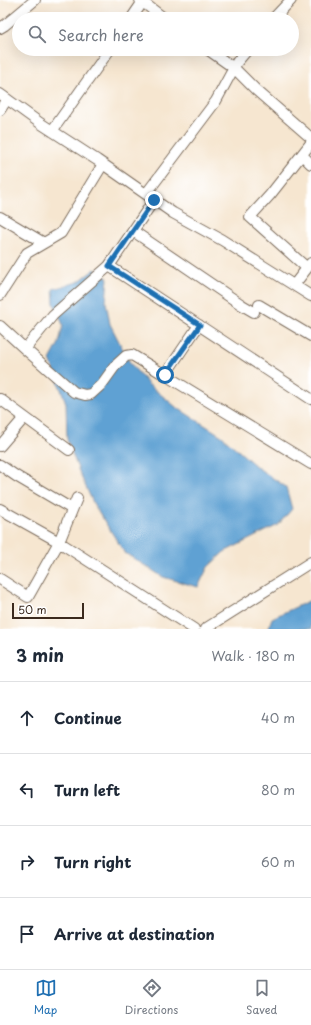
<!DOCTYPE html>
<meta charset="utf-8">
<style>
:root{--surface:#fff;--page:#f6f6f7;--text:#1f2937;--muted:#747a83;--line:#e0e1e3;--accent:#1f6fb2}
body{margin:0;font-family:"Playpen Sans",sans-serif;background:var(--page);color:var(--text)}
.scale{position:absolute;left:12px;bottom:10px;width:72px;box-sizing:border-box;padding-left:4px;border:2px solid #3b2a1e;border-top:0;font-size:11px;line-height:14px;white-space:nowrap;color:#3b2a1e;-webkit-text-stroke:3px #fff;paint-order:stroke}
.stop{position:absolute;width:12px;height:12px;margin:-9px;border:3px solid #1f6fb2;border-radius:50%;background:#fff}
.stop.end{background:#1f6fb2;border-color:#fff;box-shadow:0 1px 4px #0008}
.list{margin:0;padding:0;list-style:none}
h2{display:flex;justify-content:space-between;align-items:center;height:52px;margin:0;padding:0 16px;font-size:17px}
h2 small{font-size:13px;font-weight:400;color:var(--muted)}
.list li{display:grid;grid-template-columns:26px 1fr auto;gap:12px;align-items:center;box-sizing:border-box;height:72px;padding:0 16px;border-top:1px solid var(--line)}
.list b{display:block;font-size:15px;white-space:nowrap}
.list em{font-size:13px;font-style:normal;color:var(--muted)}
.icon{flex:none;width:22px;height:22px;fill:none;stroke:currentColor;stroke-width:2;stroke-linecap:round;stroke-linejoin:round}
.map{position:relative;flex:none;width:311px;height:629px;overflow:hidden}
.search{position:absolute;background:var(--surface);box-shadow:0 4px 16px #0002;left:12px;right:12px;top:12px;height:44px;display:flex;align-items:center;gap:10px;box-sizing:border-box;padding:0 14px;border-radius:22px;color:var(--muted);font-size:15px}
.sheet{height:340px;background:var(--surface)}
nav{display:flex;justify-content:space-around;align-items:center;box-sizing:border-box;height:56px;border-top:1px solid var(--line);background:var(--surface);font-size:11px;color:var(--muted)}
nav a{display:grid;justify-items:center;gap:2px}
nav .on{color:var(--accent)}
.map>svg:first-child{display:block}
</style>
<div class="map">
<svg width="311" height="629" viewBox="0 0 311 629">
<rect width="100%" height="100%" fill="#fff"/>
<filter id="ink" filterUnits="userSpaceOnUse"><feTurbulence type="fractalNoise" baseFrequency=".025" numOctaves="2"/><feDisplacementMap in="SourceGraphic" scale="8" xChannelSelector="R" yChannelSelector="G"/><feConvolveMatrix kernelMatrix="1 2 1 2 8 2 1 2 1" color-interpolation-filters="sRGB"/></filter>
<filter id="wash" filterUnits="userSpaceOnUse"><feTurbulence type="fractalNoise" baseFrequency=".012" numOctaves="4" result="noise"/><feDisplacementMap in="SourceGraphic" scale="16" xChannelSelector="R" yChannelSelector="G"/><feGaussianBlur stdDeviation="0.9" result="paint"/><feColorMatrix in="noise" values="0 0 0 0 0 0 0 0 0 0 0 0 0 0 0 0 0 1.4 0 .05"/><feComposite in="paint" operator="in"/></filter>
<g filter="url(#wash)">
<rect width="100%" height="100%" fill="#f6e6d0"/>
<path fill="#5fa1d3" stroke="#4d6678" d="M95 269 108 278 106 302 110 324 130 363 148 384 176 407 222 436 258 468 286 487 292 509 278 525 224 552 208 567 198 587 163 577 125 553 95 507 80 474 67 440 66 403 50 360 59 343 63 325 54 303 53 289 78 282Z
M311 600V629H268L272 618Z"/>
</g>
<g filter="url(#ink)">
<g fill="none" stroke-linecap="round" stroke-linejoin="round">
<defs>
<path id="street" d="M140 0 165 19
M131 19 144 0
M273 19 291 0
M0 28 5 25 35 0
M207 49 234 68 256 90 311 138
M0 94 40 123 97 160 173 213 222 240 311 296
M0 110 7 99
M52 131 110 49
M302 155 311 164
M146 194 216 101 237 62 248 49
M154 200 109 266 311 399
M0 217 44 243
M133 231 242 305 254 312
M307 268 250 217 270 195 311 143
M294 285 311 263
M0 295 27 253 61 233 103 164
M259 305 311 336
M199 325 165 375 311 464
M0 326 25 349 74 392 85 395 91 394 102 384 115 366 126 356 132 355 165 375
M25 349 53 315 109 266
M0 399 69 450
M0 446 24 418
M0 465 16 476 72 509
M0 509 59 542 194 629
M0 579 28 597 59 542 77 498
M205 629 311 562"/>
</defs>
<use href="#street" stroke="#7c6c5c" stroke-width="12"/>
<use href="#street" stroke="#fff" stroke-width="10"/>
</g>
</g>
<g fill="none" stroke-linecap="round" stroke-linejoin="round" filter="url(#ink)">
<path stroke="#1f6fb2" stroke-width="5" d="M154 200 109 266 200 325 165 375"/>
</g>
</svg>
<div class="scale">50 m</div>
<div class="stop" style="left:165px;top:375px"></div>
<div class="stop end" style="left:154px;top:200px"></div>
<div class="search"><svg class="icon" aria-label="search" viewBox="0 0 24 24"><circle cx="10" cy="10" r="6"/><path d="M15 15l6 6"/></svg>Search here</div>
</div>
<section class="sheet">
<h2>3 min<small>Walk · 180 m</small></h2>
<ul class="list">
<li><svg class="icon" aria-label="ahead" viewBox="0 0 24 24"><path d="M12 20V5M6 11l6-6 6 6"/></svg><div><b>Continue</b></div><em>40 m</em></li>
<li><svg class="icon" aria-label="left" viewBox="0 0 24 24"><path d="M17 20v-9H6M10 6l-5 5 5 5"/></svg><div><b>Turn left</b></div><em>80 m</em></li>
<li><svg class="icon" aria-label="right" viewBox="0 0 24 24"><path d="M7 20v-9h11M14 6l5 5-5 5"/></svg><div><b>Turn right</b></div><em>60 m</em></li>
<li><svg class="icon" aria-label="arrive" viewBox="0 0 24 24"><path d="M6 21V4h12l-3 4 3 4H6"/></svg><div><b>Arrive at destination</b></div></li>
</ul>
</section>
<nav>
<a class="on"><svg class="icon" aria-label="map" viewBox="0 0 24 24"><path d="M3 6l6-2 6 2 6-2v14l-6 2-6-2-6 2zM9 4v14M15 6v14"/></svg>Map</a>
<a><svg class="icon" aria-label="directions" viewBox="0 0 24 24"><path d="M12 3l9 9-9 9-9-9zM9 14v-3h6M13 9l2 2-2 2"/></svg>Directions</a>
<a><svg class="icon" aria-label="saved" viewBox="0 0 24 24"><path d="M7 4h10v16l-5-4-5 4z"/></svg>Saved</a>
</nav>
